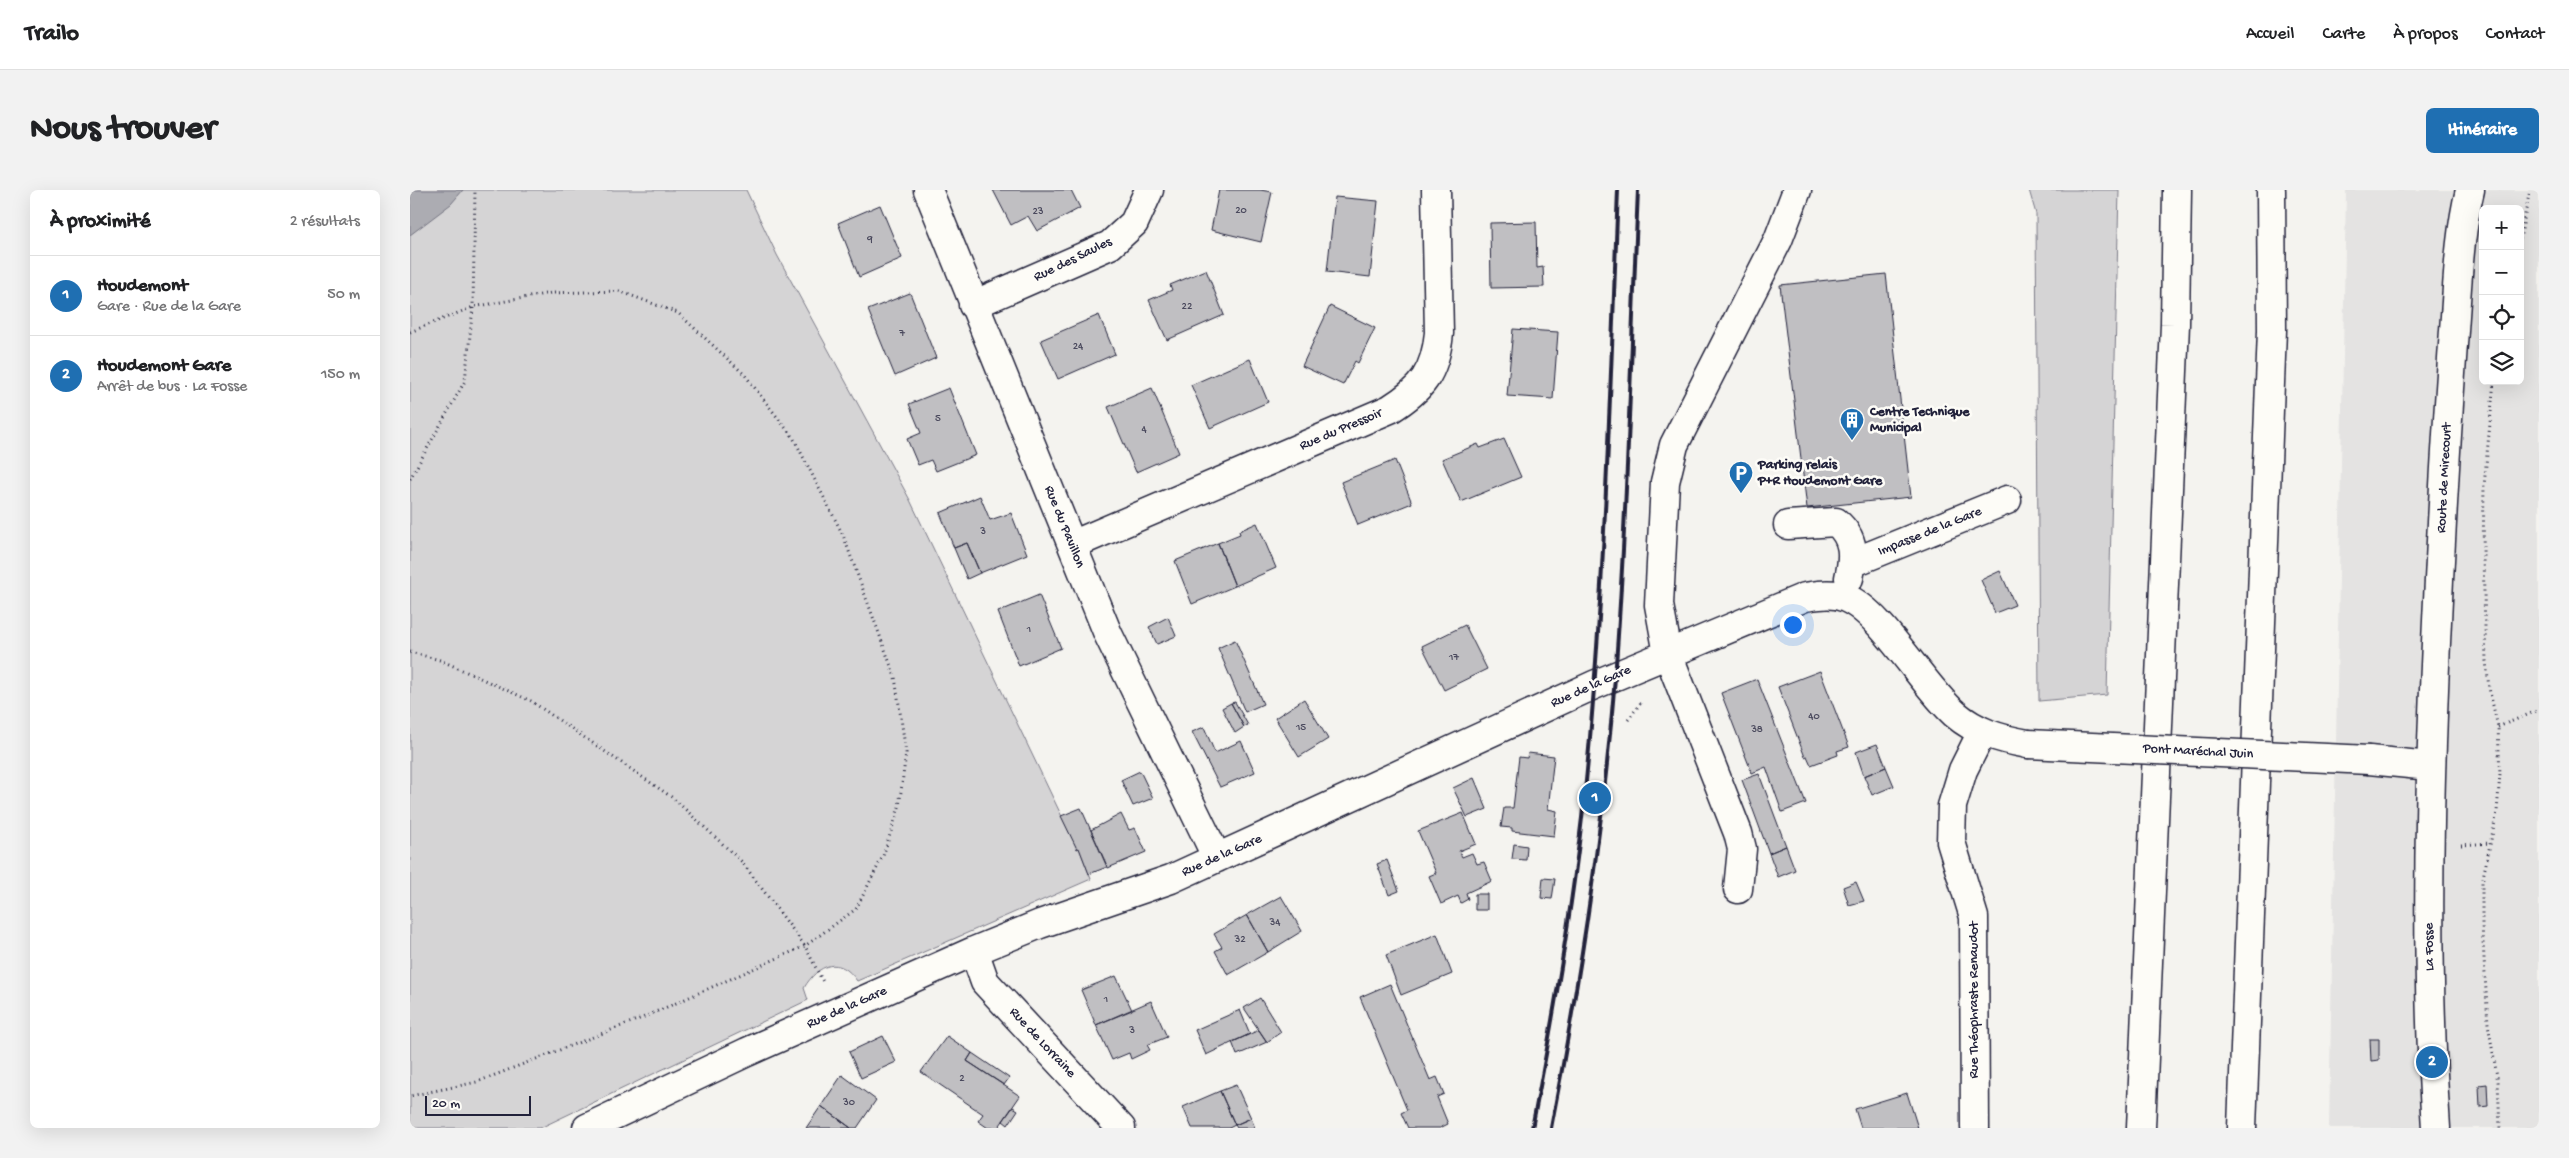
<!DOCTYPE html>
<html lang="fr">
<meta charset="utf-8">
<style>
:root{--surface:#fff;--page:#f2f2f2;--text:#202124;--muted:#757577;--line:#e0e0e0;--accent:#1f6fb2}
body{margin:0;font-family:"Gochi Hand",sans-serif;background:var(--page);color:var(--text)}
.controls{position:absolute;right:15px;top:15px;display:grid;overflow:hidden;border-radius:8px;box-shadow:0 5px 20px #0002}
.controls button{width:45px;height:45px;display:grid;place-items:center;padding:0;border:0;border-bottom:1px solid var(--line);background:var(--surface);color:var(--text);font:25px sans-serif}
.scale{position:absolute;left:15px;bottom:12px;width:106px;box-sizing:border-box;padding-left:5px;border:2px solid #22223b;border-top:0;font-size:14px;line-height:18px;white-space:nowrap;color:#22223b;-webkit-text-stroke:4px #fdfcf7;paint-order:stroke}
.you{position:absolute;left:1382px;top:434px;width:18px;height:18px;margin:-12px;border:4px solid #fff;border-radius:50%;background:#1a73e8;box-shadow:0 0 0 8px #1a73e833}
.badge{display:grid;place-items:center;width:32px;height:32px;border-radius:50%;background:var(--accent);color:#fff;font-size:16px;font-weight:700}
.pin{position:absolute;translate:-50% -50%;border:2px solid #fff;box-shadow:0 1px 5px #0006}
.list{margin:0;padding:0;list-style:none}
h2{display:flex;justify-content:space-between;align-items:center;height:65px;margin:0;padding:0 20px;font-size:21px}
h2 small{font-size:16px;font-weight:400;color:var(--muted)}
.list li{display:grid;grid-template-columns:32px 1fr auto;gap:15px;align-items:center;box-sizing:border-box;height:80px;padding:0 20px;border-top:1px solid var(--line)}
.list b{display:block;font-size:19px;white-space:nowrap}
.list p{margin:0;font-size:16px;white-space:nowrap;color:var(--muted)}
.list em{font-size:16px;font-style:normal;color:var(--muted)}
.icon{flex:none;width:28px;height:28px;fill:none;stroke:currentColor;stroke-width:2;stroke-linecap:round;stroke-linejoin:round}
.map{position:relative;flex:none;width:2129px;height:938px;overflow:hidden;border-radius:8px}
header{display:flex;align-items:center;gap:30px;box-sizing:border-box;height:70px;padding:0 25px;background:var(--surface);border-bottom:1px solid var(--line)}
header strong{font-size:24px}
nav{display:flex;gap:28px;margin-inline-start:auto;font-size:18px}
.intro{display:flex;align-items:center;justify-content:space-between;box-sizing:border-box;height:120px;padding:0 30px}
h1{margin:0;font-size:35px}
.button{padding:12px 22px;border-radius:8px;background:var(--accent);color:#fff;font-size:18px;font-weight:700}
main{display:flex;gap:30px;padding:0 30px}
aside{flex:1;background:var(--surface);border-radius:8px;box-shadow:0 5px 20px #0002}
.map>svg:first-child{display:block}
</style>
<header>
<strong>Trailo</strong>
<nav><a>Accueil</a><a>Carte</a><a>À propos</a><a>Contact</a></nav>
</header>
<div class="intro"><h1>Nous trouver</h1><a class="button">Itinéraire</a></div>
<main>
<aside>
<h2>À proximité<small>2 résultats</small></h2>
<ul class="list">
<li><span class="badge">1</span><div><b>Houdemont</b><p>Gare · Rue de la Gare</p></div><em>50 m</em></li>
<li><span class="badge">2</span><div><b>Houdemont Gare</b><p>Arrêt de bus · La Fosse</p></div><em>150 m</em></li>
</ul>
</aside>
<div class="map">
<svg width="2129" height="938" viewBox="0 0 2129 938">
<rect width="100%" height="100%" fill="#f4f3ef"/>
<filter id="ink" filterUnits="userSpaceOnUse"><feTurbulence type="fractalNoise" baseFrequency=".02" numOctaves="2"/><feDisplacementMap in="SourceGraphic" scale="10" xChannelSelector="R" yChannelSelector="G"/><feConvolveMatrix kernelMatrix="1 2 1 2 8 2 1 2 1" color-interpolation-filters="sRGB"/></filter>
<g filter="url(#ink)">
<path fill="#e4e3e2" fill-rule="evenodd" d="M1936 0H2129V938H1919ZM2073 19H2110V191H2073Z"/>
<path fill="#d5d4d5" stroke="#7c7b88" d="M0 0H336L367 65 500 310 667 658H669L681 689 447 791C430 765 408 774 394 798L398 810 130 938H0Z
M1619 0H1709L1697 505 1629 511 1626 24Z"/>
<path fill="#acacb2" stroke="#757582" d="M0 0H53L41 14 0 45Z"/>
<path fill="#c0bfc2" stroke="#22223b" d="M583 0H661L670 18 627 41 618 26 601 35Z
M809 0H850L862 2 851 52 801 40Z
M925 7 968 11 960 87 917 82Z
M470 15 492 68 449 87 428 33Z
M1126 32 1127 78 1133 77 1134 97 1081 98 1080 33Z
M796 80 814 125 757 150 739 110 762 100 760 95Z
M1476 84 1501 307 1397 318 1370 95Z
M500 103 526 168 485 186 458 120Z
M920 116 965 138 948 173 945 171 933 195 892 176Z
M689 125 705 164 648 189 631 150Z
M1103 139 1148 142 1143 209 1097 206Z
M840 169 858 212 800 238 781 195Z
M539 198 566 265 526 281 521 270 508 275 497 249 511 243 499 214Z
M742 198 769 263 726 282 698 217Z
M1094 249 1111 287 1051 312 1032 269 1068 254 1070 258Z
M985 270 1002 313 948 335 931 292Z
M570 306 580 330 601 323 617 364 570 383 557 353 544 358 530 323Z
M847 333 866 378 825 396 808 353 830 344 829 341Z
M557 353 570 383 557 389 544 358Z
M808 353 825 396 782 414 765 371Z
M1590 381 1605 415 1585 423 1571 390Z
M629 405 651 458 609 476 588 422Z
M758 427 766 446 747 454 739 437Z
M1055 435 1077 479 1034 500 1012 456Z
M825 450 853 514 835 522 808 458Z
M1410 481 1439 557 1427 561 1428 565 1401 575 1397 566 1395 567 1368 497Z
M1347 489 1396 613 1372 622 1356 577 1342 583 1311 503Z
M894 509 918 549 889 567 865 528Z
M825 512 838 535 834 537 821 513Z
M821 513 834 537 825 543 812 518Z
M794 537 805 563 831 551 845 582 810 597 782 542Z
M1467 554 1476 577 1454 586 1446 562Z
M1118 563 1144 566 1138 619 1147 621 1144 646 1102 641V638L1091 637 1094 618H1103L1109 567 1117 568Z
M1476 577 1484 596 1462 605 1454 586Z
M730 581 743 608 723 616 711 590Z
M1349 584 1376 656 1359 663 1332 590Z
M1064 588 1077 619 1057 627 1043 598Z
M671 618 697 677 679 684 669 658 667 659 651 626Z
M1053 623 1066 654 1049 661 1052 667 1062 663 1067 674 1074 672 1082 691 1056 703 1058 709 1051 713 1048 706 1031 714 1019 686 1026 683 1008 641Z
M711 624 719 640 725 638 736 662 698 678 681 640Z
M1104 654 1117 656 1116 670 1102 669Z
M1376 656 1385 680 1368 687 1359 663Z
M977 670 989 701 979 705 967 674Z
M1133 688 1145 689 1142 709 1131 708Z
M1446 692 1454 711 1439 715 1433 697Z
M1065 704H1077V720H1065Z
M871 706 892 741 858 762 837 725Z
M837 725 858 762 818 785 805 761 812 757 804 744Z
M1027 744 1042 784 991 805 976 765Z
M706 786 722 820 686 835 671 800Z
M980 794 1020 890 1027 887 1034 904 1027 907 1038 934 1030 938H998L991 923 997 920 950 807Z
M850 808 871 842 857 852 834 818Z
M741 811 757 847 737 855 740 860 721 869 719 863 702 870 686 835Z
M830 820 840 844 796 865 785 840Z
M849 840 857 852 827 865 822 852Z
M473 846 486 872 451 888 439 862Z
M537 846 562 863 557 871 610 906 588 938H578L568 931 573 924 511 882Z
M1960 849H1969V870L1961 871Z
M562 863 599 888 594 895 557 871Z
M432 885 466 910 447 938H441L411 916Z
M2077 894 2078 916 2070 917 2069 895Z
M826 895 841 928 825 935 810 901Z
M810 901 825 935 819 938H782L773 917Z
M1497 903 1508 938H1451L1445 919Z
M411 916 441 938H396Z
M603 917 608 920 598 935 593 931Z
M841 928 845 938H827L825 935Z"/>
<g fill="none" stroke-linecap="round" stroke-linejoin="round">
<defs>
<path id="minor" d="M518 0 698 444 807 668
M563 115 700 55 724 33 739 0
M1378 335 1426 332C1445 348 1444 366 1439 388
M662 355 980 219C1012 199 1025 183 1029 143L1026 0
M1442 373 1597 310
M1959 570 2020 576
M1328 699 1332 659 1328 643 1258 464 1249 415 1255 292 1264 255 1368 50 1387 0
M564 761 575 792 711 938
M177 938 337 862 564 761 630 734 761 689 1184 495 1395 407C1408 405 1423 402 1436 408 1472 423 1512 495 1545 524 1566 542 1590 549 1618 554
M1565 938 1564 727 1541 652 1542 616 1553 580 1572 542"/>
<path id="major" d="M2026 938C2012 724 2022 510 2034 296 2037 239 2041 183 2045 126 2048 84 2050 41 2060 0"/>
<path id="highway" d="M1731 938 1765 134 1767 0
M1832 938 1862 140 1861 0"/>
</defs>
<use href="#minor" stroke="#22223b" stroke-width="31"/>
<use href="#major" stroke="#22223b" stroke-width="31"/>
<use href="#highway" stroke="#22223b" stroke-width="31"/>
<path stroke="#22223b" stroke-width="3" stroke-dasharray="1 4" stroke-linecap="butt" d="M2110 49 2120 0
M0 142 63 117 141 103 209 101 268 123 335 185 384 249 433 345 485 487 496 563 489 617 473 666 446 719 395 756 232 828 67 892 0 906
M2084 191 2074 296 2073 368 2076 471 2079 498 2088 537 2090 584 2087 622 2072 692V735L2078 834 2088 892 2090 938
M0 289 55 191 63 117 65 0
M0 462 30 470 121 511 263 608 332 672 395 756 414 794
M1218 530 1232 511
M2088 537 2129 520
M2051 655 2081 653"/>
<use href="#minor" stroke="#fdfcf7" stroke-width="28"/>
<use href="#major" stroke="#fdfcf7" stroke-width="28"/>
<use href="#highway" stroke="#fdfcf7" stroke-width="28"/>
<path stroke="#22223b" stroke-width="4" d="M1122 938C1144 826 1163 714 1175 601 1195 401 1200 200 1208 0
M1141 938C1170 789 1193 639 1205 488 1217 326 1221 162 1228 0"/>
<defs>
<path id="minor-bridge" d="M1618 554 1959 570"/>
</defs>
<use href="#minor-bridge" stroke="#22223b" stroke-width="31" stroke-linecap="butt"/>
<use href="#minor-bridge" stroke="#fdfcf7" stroke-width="28"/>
</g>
</g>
<defs>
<symbol id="building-pin" viewBox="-11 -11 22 30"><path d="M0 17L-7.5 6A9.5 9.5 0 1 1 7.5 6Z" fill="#1f6fb2" stroke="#fdfcf7"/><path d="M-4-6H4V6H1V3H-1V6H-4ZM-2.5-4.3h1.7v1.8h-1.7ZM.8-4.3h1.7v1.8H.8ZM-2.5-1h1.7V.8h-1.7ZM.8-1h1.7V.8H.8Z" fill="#fff"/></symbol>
<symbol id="parking-pin" viewBox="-11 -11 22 30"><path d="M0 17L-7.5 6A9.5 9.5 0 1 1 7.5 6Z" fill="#1f6fb2" stroke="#fdfcf7"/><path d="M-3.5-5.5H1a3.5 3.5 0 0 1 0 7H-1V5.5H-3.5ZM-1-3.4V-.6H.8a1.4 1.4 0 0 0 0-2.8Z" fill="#fff"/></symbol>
</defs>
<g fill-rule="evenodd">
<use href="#building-pin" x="1428" y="216" width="28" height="38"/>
<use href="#parking-pin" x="1317" y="269" width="28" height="38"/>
</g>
<g text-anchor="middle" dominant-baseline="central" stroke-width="5" stroke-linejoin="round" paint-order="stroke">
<g font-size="11" fill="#4a495d">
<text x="831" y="21">20</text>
<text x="628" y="22">23</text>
<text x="460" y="50">9</text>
<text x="777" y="117">22</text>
<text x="492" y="144">7</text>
<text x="668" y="157">24</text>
<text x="528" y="229">5</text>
<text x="734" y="240">4</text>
<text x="573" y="342">3</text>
<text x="619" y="440">1</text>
<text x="1044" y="468">17</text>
<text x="1404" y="527">40</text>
<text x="891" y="538">15</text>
<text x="1347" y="540">38</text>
<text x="865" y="733">34</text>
<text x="830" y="750">32</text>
<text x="696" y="810">1</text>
<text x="722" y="841">3</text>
<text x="552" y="889">2</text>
<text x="439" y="913">30</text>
</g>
<g font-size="14" fill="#22223b" stroke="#fdfcf7">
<text transform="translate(663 70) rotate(-26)">Rue des Saules</text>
<text transform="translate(931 240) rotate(-23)">Rue du Pressoir</text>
<text transform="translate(2035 288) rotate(-87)">Route de Mirecourt</text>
<text transform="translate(654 337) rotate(68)">Rue du Pavillon</text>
<text transform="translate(1520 342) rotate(-22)">Impasse de la Gare</text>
<text transform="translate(1181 497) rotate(-24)">Rue de la Gare</text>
<text transform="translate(1788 562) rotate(3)">Pont Maréchal Juin</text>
<text transform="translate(812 666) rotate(-24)">Rue de la Gare</text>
<text transform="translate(2020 757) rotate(-91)">La Fosse</text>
<text transform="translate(1564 810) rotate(-90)">Rue Théophraste Renaudot</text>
<text transform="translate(437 818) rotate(-24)">Rue de la Gare</text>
<text transform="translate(632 853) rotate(47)">Rue de Lorraine</text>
</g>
<g font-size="14" font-weight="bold" fill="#22223b" stroke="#fdfcf7" text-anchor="start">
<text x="1460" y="222">Centre Technique<tspan x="1460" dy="16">Municipal</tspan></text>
<text x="1348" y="275">Parking relais<tspan x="1348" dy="16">P+R Houdemont Gare</tspan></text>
</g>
</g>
</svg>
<div class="controls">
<button>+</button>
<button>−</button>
<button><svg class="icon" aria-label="locate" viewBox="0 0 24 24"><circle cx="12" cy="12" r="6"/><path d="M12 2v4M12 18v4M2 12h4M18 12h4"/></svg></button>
<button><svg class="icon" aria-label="layers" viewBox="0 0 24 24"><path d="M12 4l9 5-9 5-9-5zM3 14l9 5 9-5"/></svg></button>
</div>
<div class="scale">20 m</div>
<div class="you"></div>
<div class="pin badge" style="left:1185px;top:608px">1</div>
<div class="pin badge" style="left:2022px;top:872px">2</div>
</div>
</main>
